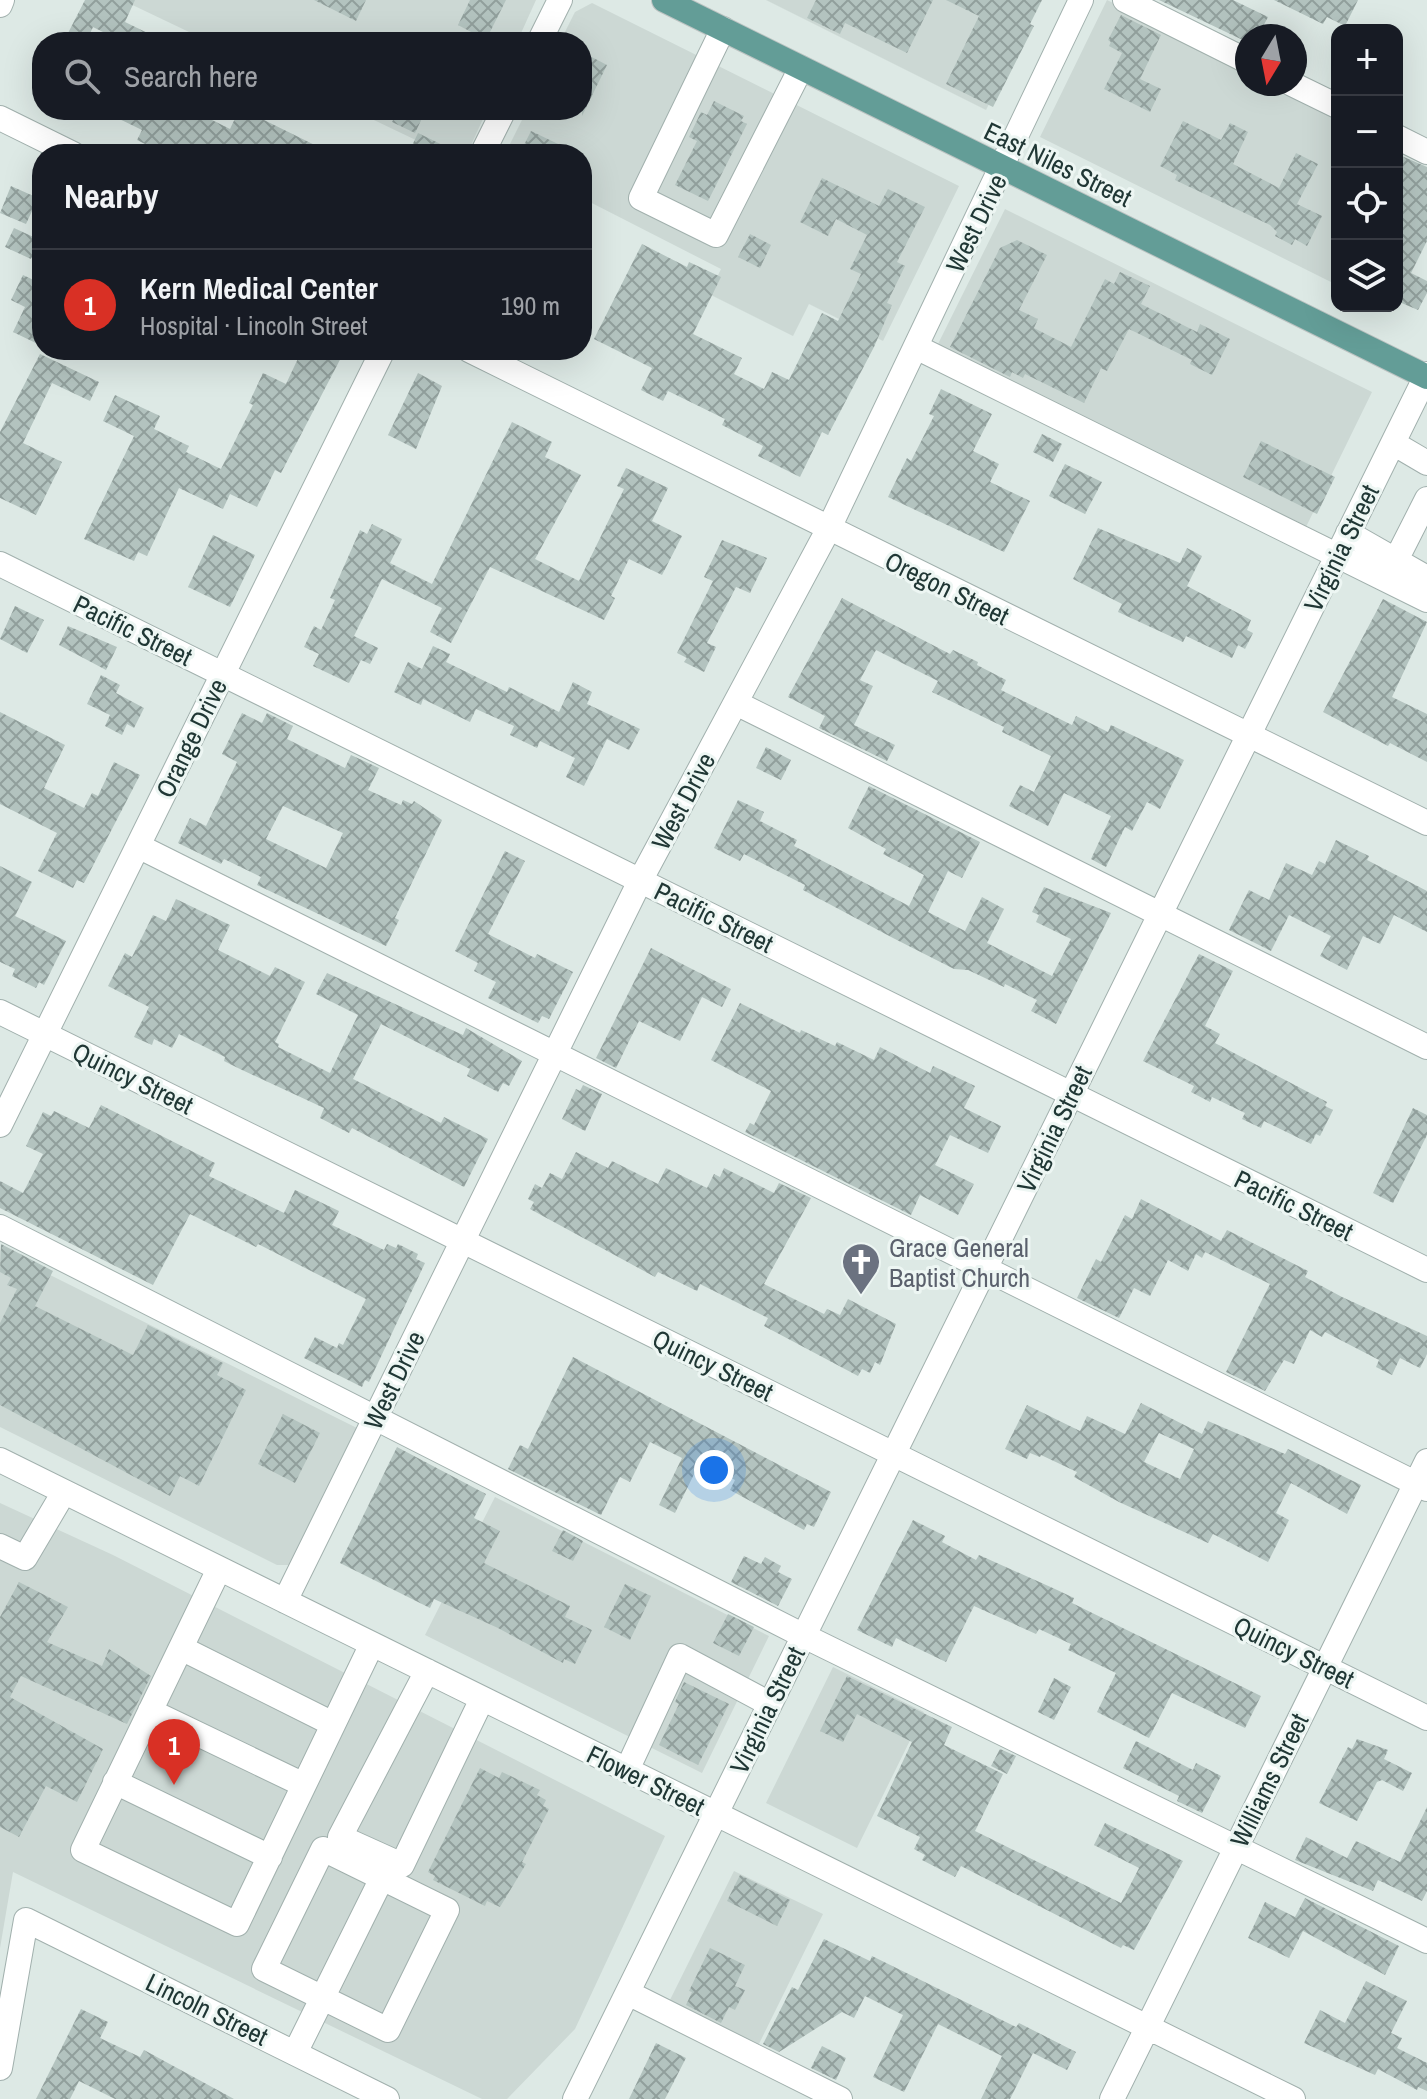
<!DOCTYPE html>
<meta charset="utf-8">
<style>
:root{--surface:#171b24;--page:#242831;--text:#f1f3f6;--muted:#9ea1a6;--line:#363941;--accent:#d93025}
body{margin:0;font-family:"Archivo Narrow",sans-serif;background:var(--page);color:var(--text)}
.controls{position:absolute;right:24px;top:24px;display:grid;overflow:hidden;border-radius:16px;box-shadow:0 8px 32px #0002}
.controls button{width:72px;height:72px;display:grid;place-items:center;padding:0;border:0;border-bottom:2px solid var(--line);background:var(--surface);color:var(--text);font:40px sans-serif}
.compass{position:absolute;left:1235px;top:24px;width:72px;height:72px;border-radius:50%;background:var(--surface);box-shadow:0 8px 32px #0002;rotate:190deg}
.you{position:absolute;left:714px;top:1470px;width:28px;height:28px;margin:-20px;border:6px solid #fff;border-radius:50%;background:#1a73e8;box-shadow:0 0 0 12px #1a73e833}
.badge{display:grid;place-items:center;width:52px;height:52px;border-radius:50%;background:var(--accent);color:#fff;font-size:26px;font-weight:700}
.pin{position:absolute;translate:-50% -66px;filter:drop-shadow(0 2px 4px #0008)}
.pin::after{content:'';position:absolute;top:42px;width:28px;height:24px;background:inherit;clip-path:polygon(0 0,100% 0,50% 100%)}
.list{margin:0;padding:0;list-style:none}
h2{display:flex;justify-content:space-between;align-items:center;height:104px;margin:0;padding:0 32px;font-size:34px}
h2 small{font-size:26px;font-weight:400;color:var(--muted)}
.list li{display:grid;grid-template-columns:52px 1fr auto;gap:24px;align-items:center;box-sizing:border-box;height:112px;padding:0 32px;border-top:2px solid var(--line)}
.list b{display:block;font-size:30px;white-space:nowrap}
.list p{margin:0;font-size:26px;white-space:nowrap;color:var(--muted)}
.list em{font-size:26px;font-style:normal;color:var(--muted)}
.icon{flex:none;width:44px;height:44px;fill:none;stroke:currentColor;stroke-width:2;stroke-linecap:round;stroke-linejoin:round}
.map{position:relative;flex:none;width:1427px;height:2099px;overflow:hidden}
.search{position:absolute;background:var(--surface);box-shadow:0 8px 32px #0002;left:32px;top:32px;width:560px;height:88px;display:flex;align-items:center;gap:20px;box-sizing:border-box;padding:0 28px;border-radius:32px;color:var(--muted);font-size:30px}
.panel{position:absolute;background:var(--surface);box-shadow:0 8px 32px #0002;left:32px;top:144px;width:560px;height:216px;border-radius:32px}
.map>svg:first-child{display:block}
</style>
<div class="map">
<svg width="1427" height="2099" viewBox="0 0 1427 2099">
<defs>
<pattern id="building-cross-hatch" width="8" height="8" patternUnits="userSpaceOnUse" patternTransform="scale(2)"><rect width="8" height="8" fill="#b3c3bf"/><path d="M0 0l8 8M0 8l8-8" fill="none" stroke="#919f9c"/></pattern>
</defs>
<rect width="100%" height="100%" fill="#dde9e5"/>
<path fill="#ccd8d4" d="M122 0H536L517 42H210Z
M766 0H1041L986 110Z
M1107 0 1247 69V84H1277L1337 114V285L1040 137Z
M592 3 959 186 883 341 809 304 793 336 709 294 721 269 582 198V154H505L527 110H582V42H560L575 12Z
M353 110H487L467 154H445Z
M1005 209 1372 392 1306 527 938 344Z
M0 1250 361 1430 294 1565H277L0 1427Z
M495 1497 769 1636 702 1773 425 1635Z
M0 1503 113 1555 665 1836 575 2029 507 2099H482L13 1872 0 1948Z
M833 1667 924 1712 857 1848 766 1803Z
M734 1871 823 1914 753 2056 664 2012Z"/>
<path fill="url(#building-cross-hatch)" fill-rule="evenodd" d="M85 0H135L125 22 166 42H123L93 27 86 42 67 35Z
M314 0H366L356 21Z
M470 0H506L486 40 458 25Z
M816 0H933L907 53 845 23 840 34 807 18Z
M946 0H1042L1030 24 1034 26 993 107 946 84 979 16Z
M1159 0H1233L1268 17 1258 36H1247V42Z
M1274 0H1358L1345 26 1327 17 1323 24Z
M1121 15 1161 35 1140 79 1161 89 1150 112 1104 89 1122 53 1109 46 1111 42 1108 40Z
M582 52 607 65 582 116Z
M714 101 744 116 741 121 747 124 708 201 675 185 697 141 689 137 701 112 707 115Z
M101 110H192L230 129 239 110H267L262 119 333 154H165L137 140 142 130Z
M398 110H426L415 133 392 122Z
M1183 121 1221 140 1230 123 1248 132 1233 164 1279 188 1296 153 1318 164 1297 204 1322 216 1307 246 1295 239 1292 245 1275 236 1277 232 1270 225 1175 180 1177 175 1160 166Z
M531 131 579 154H538L523 147Z
M418 133 461 154H408Z
M1397 154 1427 167V241L1411 273 1427 281V293L1418 310 1397 301Z
M822 178 879 206 888 189 925 207 897 262 905 266 887 303 892 305 874 347 828 435 822 432 800 477 758 456 763 446 722 425 725 419 668 391 663 401 641 390 652 368 594 339 642 244 687 267 689 262 721 277 693 334 742 358 734 374 764 389 772 372 789 380 822 313 838 321 861 274 850 269 867 235 836 219 828 236 800 222Z
M11 186 38 198 26 224 0 213Z
M14 228 40 240 31 259 5 247Z
M750 234 771 245 760 268 738 257Z
M1017 240 1047 255 1019 310 1038 319 1034 328 1071 347 1105 279 1114 284 1120 272 1150 286 1141 304 1197 332 1200 324 1230 339 1212 375 1190 364 1192 360 1129 329 1107 371 1101 368 1084 403 1025 374 1023 378 1012 372 1010 377 950 347 1000 248Z
M23 275 42 284 33 305 42 309V346L13 332 25 307 11 300Z
M302 350H345L281 473 275 470 257 507 230 494 223 509 179 488 147 556 138 552 134 561 84 539 134 436 103 421 115 395 160 416 154 429 189 446 186 452 221 469 253 405 249 403 263 373 286 384Z
M40 354 99 382 90 401 52 383 23 443 62 462 36 515 0 498V432Z
M418 373 442 386 416 449 388 435Z
M941 389 992 414 973 451 999 464 990 482 1030 501 1004 552 888 497 907 458 911 461 934 416 929 414Z
M512 422 552 442 545 457 581 475 535 559 579 581 624 489 617 486 626 468 668 488 652 521 682 536 662 575 629 559 611 596 615 598 604 620 490 567 451 643 430 632 442 608 382 579 354 636 378 648 370 664 361 660 349 683 313 666 319 654 304 647 314 626 321 630 335 600 330 598 360 530 367 534 372 524 402 539 390 563 432 584Z
M1042 434 1062 444 1053 462 1033 452Z
M1261 441 1335 477 1317 514 1243 477Z
M1065 464 1102 482 1085 514 1049 496Z
M1098 528 1180 563 1187 548 1202 556 1187 586 1251 620 1247 630 1253 633 1245 649 1238 645 1232 658 1186 636 1183 642 1118 612 1122 604 1073 579Z
M213 535 255 555 230 607 188 587Z
M722 540 767 558 750 593 736 587 707 643 716 647 704 672 684 662 687 658 677 653 713 581 704 577Z
M842 598 950 654 953 650 978 662 977 665 1006 680 1001 690 1072 725 1076 716 1108 732 1111 725 1184 760 1160 809 1147 802 1132 831 1125 827 1106 867 1091 859 1111 816 1064 793 1048 826 1009 806 1020 785 1034 792 1051 756 1002 732 1004 727 932 692 938 681 876 650 860 680 873 686 854 725 895 745 887 761 819 728 825 716 788 697Z
M1383 599 1427 622 1392 697 1427 714V762L1390 743 1388 746 1323 712Z
M15 606 44 620 27 653 0 639Z
M68 626 117 647 106 670 59 645Z
M433 646 450 654 446 662 507 692 509 687 559 712 573 682 592 692 587 704 640 729 629 750 607 739 584 786 566 777 575 758 540 741 537 748 510 735 514 726 476 709 470 722 423 699 421 705 394 692 408 662 422 669Z
M101 675 120 685 116 693 144 708 134 728 127 724 122 735 105 726 110 715 87 704Z
M0 712 65 745 44 788 84 808 92 793 98 796 114 762 140 775 84 883 77 880 73 888 38 871 57 833 0 804Z
M242 713 262 723 267 713 293 726 287 739 345 768 351 755 379 768 368 790 401 805 403 800 412 804 414 801 442 820 395 918 399 920 386 946 257 885 261 877 224 859 221 864 178 843 190 818 206 826 237 762 222 754ZM283 806 343 833 326 868 266 839Z
M766 747 791 760 781 780 756 768Z
M869 786 980 842 962 878 948 871 928 912 965 931 982 897 1004 909 987 943 1052 976 1071 939 1036 922 1039 915 1032 912 1044 887 1111 913 1056 1024 1031 1011 1037 1000 1005 984 1004 987 968 970 954 969 893 938 803 890 805 885 744 854 740 861 714 848 738 800 764 812 760 821 797 840 794 846 909 906 924 875 883 854 886 849 848 828Z
M1336 840 1369 856 1367 860 1427 891V932L1394 915 1380 944 1363 936 1347 970 1320 956 1331 936 1289 915 1271 951 1229 930 1249 890 1269 900 1286 863 1312 875 1319 861 1325 864Z
M505 851 525 861 488 934 535 958 537 954 573 972 549 1019 542 1016 538 1023 488 998 496 982 474 971 478 963 455 951Z
M0 866 32 882 15 916 66 941 44 985 39 982 36 988 12 976 15 969 0 962Z
M176 899 230 925 218 950 270 976 275 967 305 982 275 1042 279 1044 278 1047 330 1073 358 1015 316 994 327 973 463 1035 466 1028 522 1061 509 1086 503 1083 498 1092 467 1076 470 1069 381 1024 353 1079 441 1123 444 1117 488 1139 464 1187 352 1128 349 1133 320 1118 324 1108 240 1069 224 1061 225 1057 179 1034 172 1048 154 1039 152 1045 134 1037 149 1007 108 986 125 953 132 957 153 915 166 921Z
M651 948 731 989 722 1007 702 997 680 1041 639 1021 616 1068 596 1058Z
M1199 954 1233 971 1205 1026 1220 1034 1215 1043 1327 1102 1325 1106 1333 1110 1320 1136 1316 1134 1311 1144 1264 1121 1261 1128 1242 1119 1245 1113 1212 1097 1210 1102 1191 1092 1194 1086 1143 1061Z
M740 1003 800 1033 801 1030 835 1046 837 1042 874 1060 880 1047 930 1073 933 1066 975 1086 964 1108 1001 1126 988 1153 950 1135 935 1165 974 1184 958 1215 920 1195 911 1215 745 1132 750 1123 754 1125 771 1091 711 1060Z
M583 1085 602 1094 585 1131 562 1119 576 1089 580 1091Z
M101 1105 215 1163 209 1176 284 1213 295 1190 339 1211 332 1225 384 1250 387 1244 396 1248 398 1244 418 1254 416 1259 425 1263 369 1382 365 1380 362 1387 304 1358 315 1337 337 1348 339 1343 343 1345 366 1299 258 1244 256 1247 190 1214 153 1285 0 1208V1181L23 1193 43 1154 26 1146 43 1112 51 1116 54 1111 89 1128Z
M1413 1108 1427 1115V1135L1393 1203 1373 1193Z
M576 1152 608 1168 612 1161 658 1184 666 1168 707 1188 714 1174 720 1177 724 1168 774 1193 779 1183 811 1198 764 1284 824 1314 827 1309 840 1315 848 1299 896 1324 880 1365 875 1362 870 1373 862 1369 858 1376 764 1326 768 1318 700 1284 697 1291 658 1272 655 1277 530 1209 534 1202 528 1199 535 1184 542 1188 550 1173 562 1179Z
M1141 1199 1221 1241 1227 1230 1308 1271 1305 1277 1342 1297 1427 1336V1354L1420 1368 1400 1358 1392 1375 1376 1367 1379 1360 1325 1332 1322 1337 1310 1330 1294 1364 1284 1360 1265 1391 1226 1372 1270 1284 1205 1252 1202 1258 1196 1254 1188 1271 1168 1260 1150 1296 1134 1288 1119 1318 1077 1298 1096 1259 1101 1262 1125 1215 1132 1219Z
M1 1244 53 1271 35 1306 133 1355 148 1325 223 1363 217 1375 246 1390 199 1486 180 1476 170 1496 0 1405V1323L17 1289 7 1285 11 1278 0 1272Z
M573 1357 831 1492 814 1527 807 1524 804 1530 730 1490 735 1480 700 1462 675 1513 659 1505 682 1458 650 1442 630 1482 620 1477 601 1515 508 1469 520 1445 528 1449Z
M1141 1403 1202 1434 1208 1421 1285 1454 1288 1449 1361 1485 1347 1514 1291 1483 1276 1513 1289 1520 1268 1562 1213 1534 1208 1543 1119 1502 1074 1477 1077 1472 1041 1455 1040 1457 1030 1453 1027 1459 1005 1449 1027 1405 1080 1431 1087 1416 1125 1434ZM1159 1433 1194 1449 1180 1479 1144 1462Z
M283 1414 320 1433 295 1483 258 1464Z
M397 1447 486 1494 474 1518 500 1531 484 1563 570 1606 565 1617 592 1630 575 1664 564 1659 563 1663 498 1628 434 1599 430 1608 340 1563Z
M913 1520 945 1536 942 1542 976 1560 979 1555 1055 1589 1074 1598 1072 1603 1261 1696 1245 1728 1172 1693 1149 1738 1097 1712 1116 1673 1068 1650 1071 1644 1039 1629 1036 1634 974 1606 946 1662 896 1638 892 1647 857 1630Z
M563 1530 583 1541 573 1561 552 1551Z
M744 1556 761 1564 765 1557 781 1566 778 1572 792 1579 778 1606 731 1582Z
M19 1582 68 1607 47 1642 102 1666 109 1649 151 1676 127 1724 21 1676 10 1697 103 1749 77 1802 46 1786 19 1837 0 1827V1617Z
M625 1584 651 1596 630 1640 604 1627Z
M728 1614 754 1627 739 1656 713 1643Z
M847 1676 952 1727 944 1745 1003 1774 975 1831 1121 1903 1139 1868 1094 1845 1105 1823 1183 1861 1134 1950 1123 1945 1121 1948 961 1866 955 1877 922 1860 925 1855 914 1849 920 1837 877 1816 912 1742 857 1714 843 1742 820 1731Z
M1054 1678 1071 1687 1054 1720 1038 1712Z
M684 1682 729 1704 698 1765 659 1745 679 1704 675 1702Z
M1357 1739 1388 1750 1384 1759 1412 1773 1403 1791 1382 1780 1377 1782 1357 1821 1319 1803 1348 1747 1352 1749Z
M1136 1741 1193 1770 1196 1763 1221 1776 1202 1813 1177 1801 1179 1796 1123 1768Z
M1000 1749 1016 1756 1007 1774 991 1766Z
M480 1768 499 1778 502 1772 540 1790 537 1795 546 1800 543 1806 549 1809 522 1862 526 1864 500 1907 487 1901 485 1906 433 1880 435 1876 428 1872Z
M1427 1807V1891L1422 1901 1378 1880 1373 1891 1295 1860 1306 1837 1347 1858 1356 1841 1400 1862Z
M740 1875 790 1900 777 1926 727 1901Z
M1305 1898 1399 1946 1385 1975 1303 1931 1289 1958 1248 1938 1265 1902 1295 1917Z
M824 1939 870 1961 872 1956 1016 2027 1019 2023 1076 2052 1067 2070 1033 2053 1010 2099H981L1002 2056 938 2024 904 2092 873 2077 903 2015 865 1996 854 2018 842 2012 779 2052 763 2044 792 1987 798 1990Z
M710 1948 745 1965 735 1986 745 1990 735 2010 729 2007 721 2023 686 2005 692 1992 689 1991Z
M1366 1981 1407 2001 1391 2033 1402 2038 1397 2048 1427 2063V2091L1418 2087 1417 2090 1378 2069 1375 2075 1304 2043 1320 2010 1345 2023Z
M81 2009 108 2022 100 2038 140 2057 144 2050 234 2099H115L79 2081 70 2099H36Z
M656 2043 686 2058 665 2099H629Z
M822 2046 846 2058 836 2080 811 2068Z"/>
<g fill="none" stroke-linecap="round" stroke-linejoin="round">
<defs>
<path id="minor" d="M1125 0 1247 61
M0 5 2 0
M723 29 641 198 716 235 801 68
M539 42 560 0
M1292 84 1337 106
M0 118 73 154
M1397 137 1427 152
M482 154 504 110
M916 347 1427 600
M469 350 1427 823
M1393 443 1427 463
M1348 533 1427 578
M1395 562 1427 499
M0 564 1427 1270
M736 703 1427 1047
M138 846 1427 1489
M0 1012 1427 1718
M0 1125 383 350
M0 1227 804 1636 1427 1941
M0 1460 1293 2099
M0 1546 25 1558 64 1492
M219 1569 83 1850 237 1924 372 1644
M285 1601 640 881 828 530 1081 0
M181 1648 333 1724
M427 1671 340 1837 402 1865 482 1699
M150 1711 304 1785
M627 1770 680 1656 770 1704
M115 1782 270 1857
M628 1993 840 2099
M295 2053 382 1878 323 1849 264 1969 388 2030 447 1910 382 1878
M0 2068 26 1920 387 2099
M575 2099 1427 374
M1112 2099 1427 1461"/>
<path id="major" d="M664 0 1427 377"/>
</defs>
<use href="#minor" stroke="#a1b0ad" stroke-width="26"/>
<use href="#major" stroke="#bcc3c2" stroke-width="26"/>
<use href="#minor" stroke="#fff" stroke-width="24"/>
<use href="#major" stroke="#639d97" stroke-width="24"/>
</g>
<defs>
<symbol id="church-pin" viewBox="-11 -11 22 30"><path d="M0 17L-7.5 6A9.5 9.5 0 1 1 7.5 6Z" fill="#6b7280" stroke="#edf6f3"/><path d="M-1.2-6h2.4v3.5h3.3v2.4h-3.3V6h-2.4V-.1h-3.3v-2.4h3.3Z" fill="#fff"/></symbol>
</defs>
<g fill-rule="evenodd">
<use href="#church-pin" x="839" y="1240" width="44" height="60"/>
</g>
<g text-anchor="middle" dominant-baseline="central" stroke-width="6" stroke-linejoin="round" paint-order="stroke">
<g font-size="26" fill="#203735" stroke="#edf6f3">
<text transform="translate(1058 164) rotate(26)">East Niles Street</text>
<text transform="translate(976 223) rotate(-64)">West Drive</text>
<text transform="translate(1341 548) rotate(-64)">Virginia Street</text>
<text transform="translate(947 588) rotate(26)">Oregon Street</text>
<text transform="translate(133 630) rotate(26)">Pacific Street</text>
<text transform="translate(191 738) rotate(-64)">Orange Drive</text>
<text transform="translate(683 801) rotate(-62)">West Drive</text>
<text transform="translate(714 917) rotate(26)">Pacific Street</text>
<text transform="translate(133 1078) rotate(26)">Quincy Street</text>
<text transform="translate(1054 1129) rotate(-64)">Virginia Street</text>
<text transform="translate(1294 1205) rotate(26)">Pacific Street</text>
<text transform="translate(713 1365) rotate(26)">Quincy Street</text>
<text transform="translate(394 1380) rotate(-64)">West Drive</text>
<text transform="translate(1294 1652) rotate(26)">Quincy Street</text>
<text transform="translate(767 1710) rotate(-64)">Virginia Street</text>
<text transform="translate(646 1780) rotate(26)">Flower Street</text>
<text transform="translate(1269 1780) rotate(-64)">Williams Street</text>
<text transform="translate(207 2009) rotate(26)">Lincoln Street</text>
</g>
<g font-size="26" fill="#5b616d" stroke="#edf6f3" text-anchor="start">
<text x="889" y="1247">Grace General<tspan x="889" dy="30">Baptist Church</tspan></text>
</g>
</g>
</svg>
<div class="controls">
<button>+</button>
<button>−</button>
<button><svg class="icon" aria-label="locate" viewBox="0 0 24 24"><circle cx="12" cy="12" r="6"/><path d="M12 2v4M12 18v4M2 12h4M18 12h4"/></svg></button>
<button><svg class="icon" aria-label="layers" viewBox="0 0 24 24"><path d="M12 4l9 5-9 5-9-5zM3 14l9 5 9-5"/></svg></button>
</div>
<svg class="compass" viewBox="-18 -18 36 36"><path d="M0-13l5 13h-10z" fill="#e53935"/><path d="M0 13l5-13h-10z" fill="#9ea1a6"/></svg>
<div class="you"></div>
<div class="pin badge" style="left:174px;top:1785px">1</div>
<div class="search"><svg class="icon" aria-label="search" viewBox="0 0 24 24"><circle cx="10" cy="10" r="6"/><path d="M15 15l6 6"/></svg>Search here</div>
<section class="panel">
<h2>Nearby<small></small></h2>
<ul class="list">
<li><span class="badge">1</span><div><b>Kern Medical Center</b><p>Hospital · Lincoln Street</p></div><em>190 m</em></li>
</ul>
</section>
</div>
